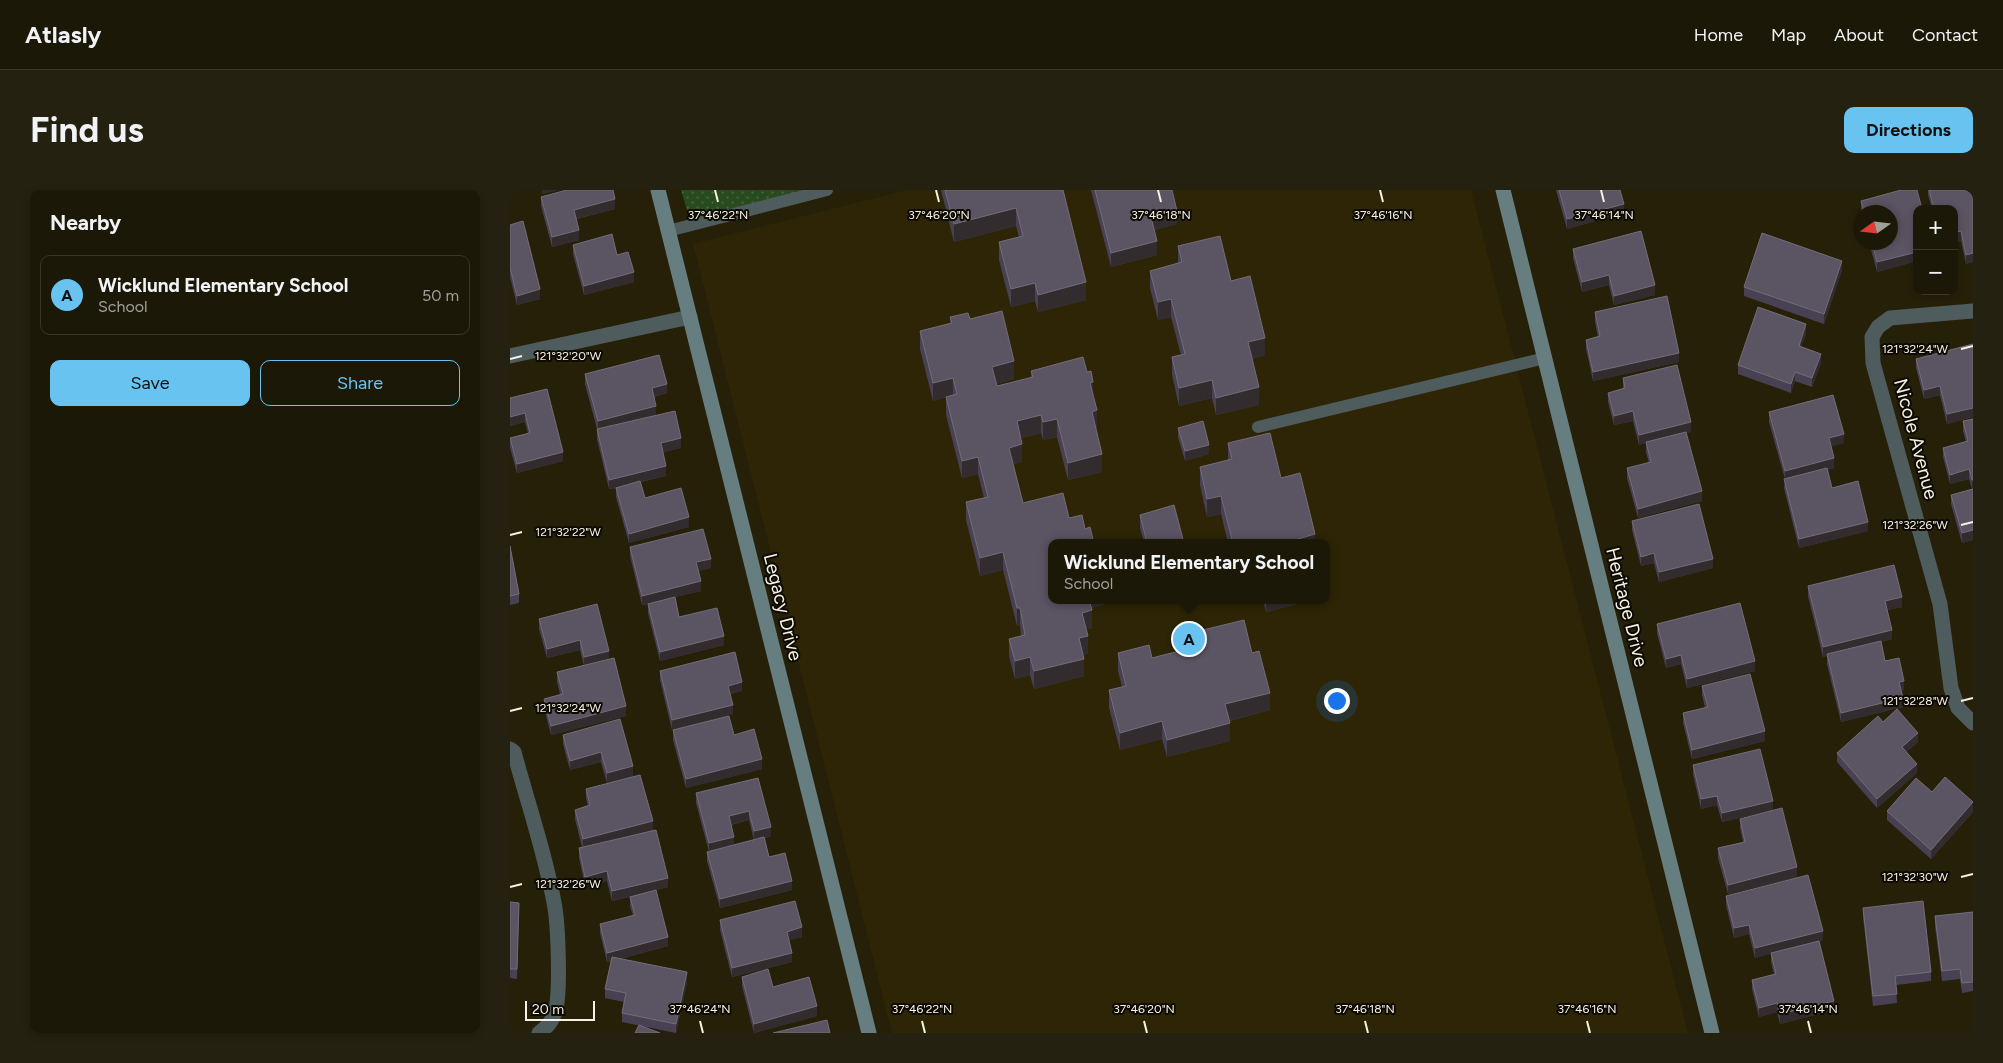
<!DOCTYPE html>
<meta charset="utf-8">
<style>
:root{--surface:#1c1807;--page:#252111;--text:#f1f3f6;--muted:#a0a09b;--line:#3a3728;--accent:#69c3f1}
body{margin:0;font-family:Figtree,sans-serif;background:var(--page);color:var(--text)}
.controls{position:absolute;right:15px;top:15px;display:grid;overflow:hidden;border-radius:10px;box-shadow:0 2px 8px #0003}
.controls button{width:45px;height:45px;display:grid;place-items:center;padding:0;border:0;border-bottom:1px solid var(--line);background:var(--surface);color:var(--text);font:25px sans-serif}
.compass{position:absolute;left:1343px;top:15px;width:45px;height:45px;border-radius:50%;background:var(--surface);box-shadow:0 2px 8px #0003;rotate:256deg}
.scale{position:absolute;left:15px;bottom:12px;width:70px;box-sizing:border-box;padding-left:5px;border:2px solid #f6f2e4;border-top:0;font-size:14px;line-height:18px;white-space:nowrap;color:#f6f2e4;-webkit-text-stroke:4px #0d0a03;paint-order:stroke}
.you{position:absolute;left:826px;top:510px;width:18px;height:18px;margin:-12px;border:4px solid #fff;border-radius:50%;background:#1a73e8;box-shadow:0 0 0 8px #1a73e833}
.badge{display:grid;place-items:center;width:32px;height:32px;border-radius:50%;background:var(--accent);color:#111;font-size:16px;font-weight:700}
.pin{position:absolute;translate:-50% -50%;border:2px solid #fff;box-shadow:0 1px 5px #0006}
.popup{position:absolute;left:538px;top:349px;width:282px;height:65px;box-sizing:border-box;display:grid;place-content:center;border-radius:10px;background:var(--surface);filter:drop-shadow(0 1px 4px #0005);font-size:16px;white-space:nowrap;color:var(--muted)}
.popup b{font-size:19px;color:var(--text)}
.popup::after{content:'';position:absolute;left:50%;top:100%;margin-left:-10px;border:10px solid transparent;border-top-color:var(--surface)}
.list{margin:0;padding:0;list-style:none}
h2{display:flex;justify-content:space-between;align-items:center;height:65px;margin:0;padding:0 20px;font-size:21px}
h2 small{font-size:16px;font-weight:400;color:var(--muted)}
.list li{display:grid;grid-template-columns:32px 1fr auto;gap:15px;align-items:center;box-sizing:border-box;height:80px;margin:0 10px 10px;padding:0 10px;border:1px solid var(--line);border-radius:10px}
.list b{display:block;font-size:19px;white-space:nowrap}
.list p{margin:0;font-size:16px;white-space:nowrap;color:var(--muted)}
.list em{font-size:16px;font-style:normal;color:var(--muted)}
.actions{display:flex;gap:10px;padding:15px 20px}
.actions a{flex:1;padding:11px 0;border:1px solid var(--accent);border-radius:10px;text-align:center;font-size:18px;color:var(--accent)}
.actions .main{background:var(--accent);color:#111}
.map{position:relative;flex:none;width:1463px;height:843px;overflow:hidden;border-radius:10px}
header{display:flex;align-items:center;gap:30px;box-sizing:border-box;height:70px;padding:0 25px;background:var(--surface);border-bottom:1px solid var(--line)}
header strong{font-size:24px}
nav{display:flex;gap:28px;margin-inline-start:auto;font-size:18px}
.intro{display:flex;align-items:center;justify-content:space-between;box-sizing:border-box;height:120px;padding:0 30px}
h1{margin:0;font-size:35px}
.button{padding:12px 22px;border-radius:10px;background:var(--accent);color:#111;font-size:18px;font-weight:700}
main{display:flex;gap:30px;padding:0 30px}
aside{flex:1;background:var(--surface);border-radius:10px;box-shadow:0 2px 8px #0003}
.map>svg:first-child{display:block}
</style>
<header>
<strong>Atlasly</strong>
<nav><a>Home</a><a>Map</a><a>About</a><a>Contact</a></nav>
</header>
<div class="intro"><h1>Find us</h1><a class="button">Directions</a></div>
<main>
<aside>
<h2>Nearby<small></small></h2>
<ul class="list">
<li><span class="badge">A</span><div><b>Wicklund Elementary School</b><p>School</p></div><em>50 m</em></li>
</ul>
<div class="actions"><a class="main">Save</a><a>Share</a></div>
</aside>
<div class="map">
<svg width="1463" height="843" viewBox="0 0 1463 843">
<defs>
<pattern id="park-dots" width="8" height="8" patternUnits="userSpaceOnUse" patternTransform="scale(1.25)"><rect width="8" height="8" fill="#274b1f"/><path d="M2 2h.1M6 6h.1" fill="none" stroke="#47653f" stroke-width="1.8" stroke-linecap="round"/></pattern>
</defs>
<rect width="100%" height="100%" fill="#262009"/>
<path fill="#2d2505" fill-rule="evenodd" d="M397 0H961L1178 843H382L183 54ZM542 353H816V410H542Z"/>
<path fill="url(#park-dots)" d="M171 0H299L180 30Z"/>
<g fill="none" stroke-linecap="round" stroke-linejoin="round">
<path stroke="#4e5c5e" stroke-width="12" d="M158 41 317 0
M748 237 1035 168"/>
<path stroke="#4e5c5e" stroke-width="15" d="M1463 121 1380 128 1368 137 1362 147 1363 173 1430 414 1441 498 1448 518 1463 533
M0 166 180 127
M0 559 4 562C18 614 36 666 45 718 48 738 51 805 45 822 42 832 37 837 29 843"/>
<path stroke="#677e80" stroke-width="15" d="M148 0 359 843
M993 0 1202 843"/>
</g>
<path fill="#484154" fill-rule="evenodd" d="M431 0H553L576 110 528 122 525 111 501 117 489 70V52L509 47 506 36 444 52Z
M581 0H662L667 34 644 40 647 65 601 77Z
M1046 0H1110L1114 23 1057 39Z
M1418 0H1463V72L1456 74 1451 51 1444 52V19H1422L1418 5Z
M31 7 105 19 66 29 69 50 42 57 31 16Z
M1351 11 1407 19V71L1367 82 1359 52H1380V22H1351Z
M0 35 30 109 7 115 0 87Z
M63 55 107 65 124 92 74 105 63 64Z
M668 56 721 91 755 165 742 169 749 215 706 225 702 208 669 216 662 185V167L671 165 661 127 648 130 640 98V81L668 73Z
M1063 59 1145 105 1104 115 1099 95 1072 102 1063 68Z
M1332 80 1314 134 1234 106V97Z
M1085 122 1169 172 1083 191 1076 159V150L1088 147 1085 132Z
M440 127 460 129 504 189 486 194 487 196 521 188V181L583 207 587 238H586L592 282 558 290 547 247 533 250 531 243 511 248 512 272 503 274 513 313 559 328 595 410V414L581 418 582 438 576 439 578 463 573 465 574 486 524 499 520 485 505 489 499 466V449L511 446 510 435 507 436 493 380 470 386 456 330V312L474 308 468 284 452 288 436 225V207L423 211 410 159V141L440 133Z
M1296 144 1291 157 1311 173 1302 197 1285 191 1281 203 1228 184V175Z
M1463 154V227L1437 234 1430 205 1414 209 1406 178V169Z
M75 184 157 203 144 207 146 225 171 258 153 262 156 286 131 292 135 308 179 337 119 353 106 307V298L99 299 87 249V239L75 194Z
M1113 188 1181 242 1176 243 1192 311 1128 328 1117 288V278L1139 273 1136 262V253L1129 255 1123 231 1104 235 1098 212V203L1113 199Z
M37 199 53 271 7 283 0 258V248L18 243 15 232 0 236Z
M1259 222 1334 253 1321 256 1324 278 1317 280 1322 298 1358 341 1289 358 1274 298 1275 289 1259 232Z
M1463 229V350L1452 353 1441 314V305L1462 299 1459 289 1440 294 1433 267V258L1456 252 1453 241V231Z
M668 238 699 264 675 271 668 247Z
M718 253 771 288 805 353H718L711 324 697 327 690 295V277L718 270Z
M630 325 674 353H634L630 338Z
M1122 331 1203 378 1149 392 1144 373 1131 376 1122 340Z
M0 356 9 404V413L0 415Z
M120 357 201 378 189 381 191 401 165 407 169 427 214 455 150 471 138 423V414L132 415 120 366Z
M1298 396 1392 417 1377 420 1382 449 1371 452 1375 471 1394 500 1391 501 1393 517 1331 532 1317 474V466L1313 467 1298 406Z
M753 410H799V411L756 422Z
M87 414 99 469 116 526 41 545 34 518V509L50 504 47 492V482L74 476 70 460 37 468 29 439V429Z
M1147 434 1245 481 1177 498 1171 474 1156 478 1147 443Z
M693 440 742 463 760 520 720 531V551L657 567 652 549 610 560 599 518V500L612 497 608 481V463L642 468 693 455Z
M150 481 232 501 220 504 223 524 162 540 150 490Z
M1192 496 1255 551 1182 569 1173 533V523L1195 518 1192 505Z
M1373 532 1408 552 1396 562 1407 583 1367 618 1327 572V563Z
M163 540 224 545 252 579 176 598 163 550Z
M53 545 123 576V586L97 593 91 572 60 580 53 554Z
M1183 575 1263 620 1212 632 1207 615 1191 619 1183 584Z
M248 588 261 646 255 648 259 667 282 700 210 718 197 671V662H199L186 613V603ZM239 630 244 650 224 655 221 635Z
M76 599 143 640 158 697 146 700 158 756 110 769 177 792 166 843 112 832V823L114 812 95 808V799L101 771 97 772 90 743V734L123 726 120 716V707L128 705 102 711 97 691 75 696 69 668V658L72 657 65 629V620L78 616 76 608Z
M1422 602 1463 622 1421 669 1377 630V621Z
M1230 629 1287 687 1218 704 1208 668V658L1233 652 1230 638Z
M1216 706 1313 750 1309 751 1324 820 1270 834 1267 822 1249 827 1242 799V790L1264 784 1261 772V763L1245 768 1239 744 1224 748 1216 715Z
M0 712 9 713 7 789 0 788Z
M1353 718 1421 782V791L1386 795 1387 813 1363 816 1353 727Z
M1463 722V801L1452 803 1450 789 1432 791 1425 736V726Z
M210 730 292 747 279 750 282 772 222 787 210 740Z
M232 787 263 797 307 826 244 843 232 796Z"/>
<path fill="#332c2f" d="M32 0H50L32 4Z
M105 9V19L64 29V20Z
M1114 14V23L1057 39V29Z
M506 18V36L444 52V34Z
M667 21V34L641 41V27Z
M69 40V50L42 57V47Z
M1451 41V51L1444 52V43Z
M647 51V65L601 77V63Z
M1407 62V71L1367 82V72Z
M1463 63V72L1456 74V65Z
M1332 71V80L1314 134V124Z
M124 82V92L74 105V96Z
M1099 85V95L1072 102V92Z
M576 92V110L528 122V105Z
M525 93V111L501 117V99Z
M1145 95V105L1104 115V106Z
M30 99V109L7 115V106Z
M661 109V127L648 130V112Z
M1296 134V144L1289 165V156Z
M755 148V165L738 170V152Z
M1169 163V172L1083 191V182Z
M1311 164V173L1302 197V188Z
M504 171V189L482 195V177Z
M1285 182V191L1281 203V194Z
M443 188V206L423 211V193Z
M702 190V208L669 216V198Z
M583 192V210L580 193Z
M157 194V203L142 207V198Z
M1430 196V205L1414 209V200Z
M749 197V215L706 225V208Z
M146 216V226L88 241V231Z
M1463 218V227L1437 234V224Z
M587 220V238L582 239V222Z
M1123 221V231L1104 235V226Z
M15 223V232L0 236V227Z
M531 225V243L507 249V231Z
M547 229V247L533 250V232Z
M1181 232V242L1129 255V245Z
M1334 244V253L1319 257V248Z
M171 248V258L151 263V253Z
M512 254V272L499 275V258Z
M699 255V264L675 271V261Z
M53 262V271L7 283V274Z
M592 264V282L558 290V273Z
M468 267V284L452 288V271Z
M1324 268V278L1275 291V281Z
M156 276V286L99 299V290Z
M1459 279V289L1440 294V285Z
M1462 290H1463V299H1462Z
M1192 301V311L1128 328V319Z
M711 306V324L697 327V309Z
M179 327V337L119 353V344Z
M1358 332V341L1289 358V349Z
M1463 340V350L1452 353V343Z
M805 344V353H788V349Z
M493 362V380L470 386V368Z
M1144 363V373L1131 376V367Z
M201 369V378L186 382V372Z
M1203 369V378L1149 392V382Z
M191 391V401L132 415V406Z
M1392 407V417L1375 421V411Z
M576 410H595V414L576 419Z
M719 410H730L719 413Z
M756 410H799V411L756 422Z
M507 418H510V435L507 436Z
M582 420V438L572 440V423Z
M1382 440V449L1313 467V457Z
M214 446V455L150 471V462Z
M578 446V463L569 466V448Z
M70 450V460L37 468V459Z
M99 461V470L74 477V467Z
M1171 465V474L1156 478V469Z
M520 467V485L505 489V471Z
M574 469V486L524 499V481Z
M1245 471V481L1177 498V489Z
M1394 491V500L1389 502V492Z
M232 492V501L218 505V496Z
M760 503V520L715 532V514Z
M1393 508V517L1331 532V523Z
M223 515V524L162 540V530Z
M116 516V526L41 545V536Z
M652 531V549L610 560V543Z
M720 533V551L657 567V550Z
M1255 541V551L1182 569V560Z
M1408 543V552L1392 566V557Z
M91 562V572L60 580V571Z
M252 569V579L176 598V589Z
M1407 574V583L1367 618V609Z
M123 576V586L97 593V583Z
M1207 606V615L1191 619V609Z
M1263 611V620L1212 632V623Z
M1463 612V622L1421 669V660Z
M239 621V630L219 635V626Z
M143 631V640L73 659V649Z
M261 637V646L244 650V641Z
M224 647V656L199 662V653Z
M1287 677V687L1218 704V695Z
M97 681V691L75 696V687Z
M158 688V697L102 711V701Z
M282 691V700L210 718V709Z
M1239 735V744L1224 748V738Z
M292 737V747L277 751V742Z
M1313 741V750L1245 768V758Z
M158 747V756L97 772V763Z
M282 763V772L222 787V778Z
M177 782V792L166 843V834Z
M1324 811V820L1270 834V824Z
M1267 813V822L1249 827V818Z
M307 816V826L244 843V834Z"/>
<path fill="#5b5463" stroke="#736d78" d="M57 0H103L105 9 64 20 69 40 42 47 31 7Z
M435 0H553L576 92 528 105 525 93 501 99 489 52 513 46 506 18 444 34Z
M585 0H662L667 21 641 27 647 51 601 63Z
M1049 0H1110L1114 14 1057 29Z
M1391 0H1407L1412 19H1407V62L1367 72 1362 52H1380V22H1354L1351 11Z
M1419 0H1463V63L1456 65 1451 41 1444 43V19H1424Z
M13 31 30 99 7 106 0 77V35Z
M1131 41 1145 95 1104 106 1099 85 1072 92 1063 59Z
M1252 43 1332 71 1314 124 1234 97Z
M102 44 107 65 118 62 124 82 74 96 63 55Z
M710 46 721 91 740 86 755 148 738 152 749 197 706 208 702 190 669 198 662 167 675 164 661 109 648 112 640 81 672 72 668 56Z
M1157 106 1169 163 1083 182 1076 150 1090 146 1085 122Z
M1248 117 1296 134 1289 156 1311 164 1302 188 1285 182 1281 194 1228 175Z
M492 121 504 171 482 177 487 196 523 187 521 181 573 167 577 182 581 181 583 192 580 193 587 220 582 222 592 264 558 273 547 229 533 232 531 225 507 231 512 254 499 258 513 313 553 303 559 328 572 325 575 339 580 337 584 353H542V410H579L582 420 572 423 578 446 569 448 574 469 524 481 520 467 505 471 499 449 515 445 510 418H507L493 362 470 368 456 312 478 307 468 267 452 271 436 207 447 204 443 188 423 193 410 141 442 133 440 127 458 123 460 129Z
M1463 154V218L1437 224 1430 196 1414 200 1406 169Z
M149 165 157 194 142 198 146 216 88 231 75 184Z
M1167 175 1181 232 1129 245 1123 221 1104 226 1098 203 1115 198 1113 188Z
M37 199 53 262 7 274 0 248 20 243 15 223 0 227V208Z
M1323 205 1334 244 1319 248 1324 268 1275 281 1259 222Z
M165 221 171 248 151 253 156 276 99 290 87 239Z
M1463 229V290H1462L1459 279 1440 285 1433 258 1458 251 1453 231Z
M693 231 699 255 675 261 668 238Z
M1176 242 1192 301 1128 319 1117 278 1141 272 1136 252Z
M760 243 771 288 790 283 805 344 788 349 789 353H723L711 306 697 309 690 277 722 269 718 253Z
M1317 278 1322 298 1348 291 1358 332 1289 349 1274 289Z
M130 291 135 308 171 298 179 327 119 344 106 298Z
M1463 299V340L1452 343 1441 305Z
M1189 314 1203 369 1149 382 1144 363 1131 367 1122 331Z
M664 315 674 353H637L630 325Z
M193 339 201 369 186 372 191 391 132 406 120 357Z
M0 356 9 404 0 406Z
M1384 375 1392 407 1375 411 1382 440 1313 457 1298 396Z
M165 407 169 427 207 418 214 446 150 462 138 414Z
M1230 413 1245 471 1177 489 1171 465 1156 469 1147 434Z
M87 414 99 461 74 467 70 450 37 459 29 429Z
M734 430 742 463 749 461 760 503 715 514 720 533 657 550 652 531 610 543 599 500 616 496 608 463 639 455 642 468 696 454 693 440Z
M1371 451 1375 471 1389 468 1394 491 1389 492 1393 508 1331 523 1317 464Z
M225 462 232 492 218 496 223 515 162 530 150 481Z
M104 468 116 516 41 536 34 509 53 504 47 482Z
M1240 484 1255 541 1182 560 1173 523 1198 517 1192 496Z
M1387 519 1408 543 1392 557 1407 574 1367 609 1327 563 1368 526 1373 532Z
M219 526 224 545 244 539 252 569 176 589 163 540Z
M110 529 123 576 97 583 91 562 60 571 53 545Z
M1250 559 1263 611 1212 623 1207 606 1191 609 1183 575Z
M130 585 143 631 73 649 65 620 80 615 76 599Z
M1435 587 1463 612 1421 660 1377 621 1406 588 1422 602Z
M248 588 261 637 244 641 239 621 219 626 224 647 199 653 186 603Z
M1272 618 1287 677 1218 695 1208 658 1235 652 1230 629Z
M146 640 158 688 102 701 97 681 75 687 69 658Z
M254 647 259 667 275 663 282 691 210 709 197 662Z
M1298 685 1313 741 1245 758 1239 735 1224 738 1216 706Z
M146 700 158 747 97 763 90 734 125 725 120 707Z
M285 711 292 737 277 742 282 763 222 778 210 730Z
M1413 711 1421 782 1385 786 1387 804 1363 806 1353 718Z
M0 712 9 713 7 779H0Z
M1463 722V792L1452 793 1450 779 1432 781 1425 726Z
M1309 751 1324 811 1270 824 1267 813 1249 818 1242 790 1266 784 1261 763Z
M102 767 177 782 166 834 112 823 116 803 95 799Z
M258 779 263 797 299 787 307 816 244 834 232 787Z
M317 830 320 843H263Z
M129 835 150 843H125Z"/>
<path fill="none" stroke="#f6f2e4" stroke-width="2" d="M205 0 208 12M426 0 429 12M648 0 651 12M870 0 873 12M1091 0 1094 12M1451 159 1463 156M0 169 12 166M1451 335 1463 332M0 345 12 342M1451 511 1463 508M0 521 12 518M1451 687 1463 684M0 697 12 694M190 831 193 843M412 831 415 843M634 831 637 843M855 831 858 843M1077 831 1080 843M1298 831 1301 843"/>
<g text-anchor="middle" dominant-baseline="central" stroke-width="4" stroke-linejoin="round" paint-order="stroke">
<g font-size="19" fill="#f6f2e4" stroke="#0d0a03">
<text transform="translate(1406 249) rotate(75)">Nicole Avenue</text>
<text transform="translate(273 417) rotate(76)">Legacy Drive</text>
<text transform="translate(1117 417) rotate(76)">Heritage Drive</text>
</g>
</g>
<g font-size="12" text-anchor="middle" fill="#f6f2e4" stroke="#0d0a03" stroke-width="4" stroke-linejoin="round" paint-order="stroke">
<text x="208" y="29">37°46'22"N</text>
<text x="429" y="29">37°46'20"N</text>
<text x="651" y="29">37°46'18"N</text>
<text x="873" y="29">37°46'16"N</text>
<text x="1094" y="29">37°46'14"N</text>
<text x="1405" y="163">121°32'24"W</text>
<text x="58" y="170">121°32'20"W</text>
<text x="1405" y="339">121°32'26"W</text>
<text x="58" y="346">121°32'22"W</text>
<text x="1405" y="515">121°32'28"W</text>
<text x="58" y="522">121°32'24"W</text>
<text x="1405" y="691">121°32'30"W</text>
<text x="58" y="698">121°32'26"W</text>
<text x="190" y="823">37°46'24"N</text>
<text x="412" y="823">37°46'22"N</text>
<text x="634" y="823">37°46'20"N</text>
<text x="855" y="823">37°46'18"N</text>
<text x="1077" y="823">37°46'16"N</text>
<text x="1298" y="823">37°46'14"N</text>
</g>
</svg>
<div class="controls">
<button>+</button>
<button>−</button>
</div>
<svg class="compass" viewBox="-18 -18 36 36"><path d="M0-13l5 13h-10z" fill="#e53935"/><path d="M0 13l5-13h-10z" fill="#a0a09b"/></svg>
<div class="scale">20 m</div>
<div class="you"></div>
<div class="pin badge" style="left:679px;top:449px">A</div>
<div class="popup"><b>Wicklund Elementary School</b>School</div>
</div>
</main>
